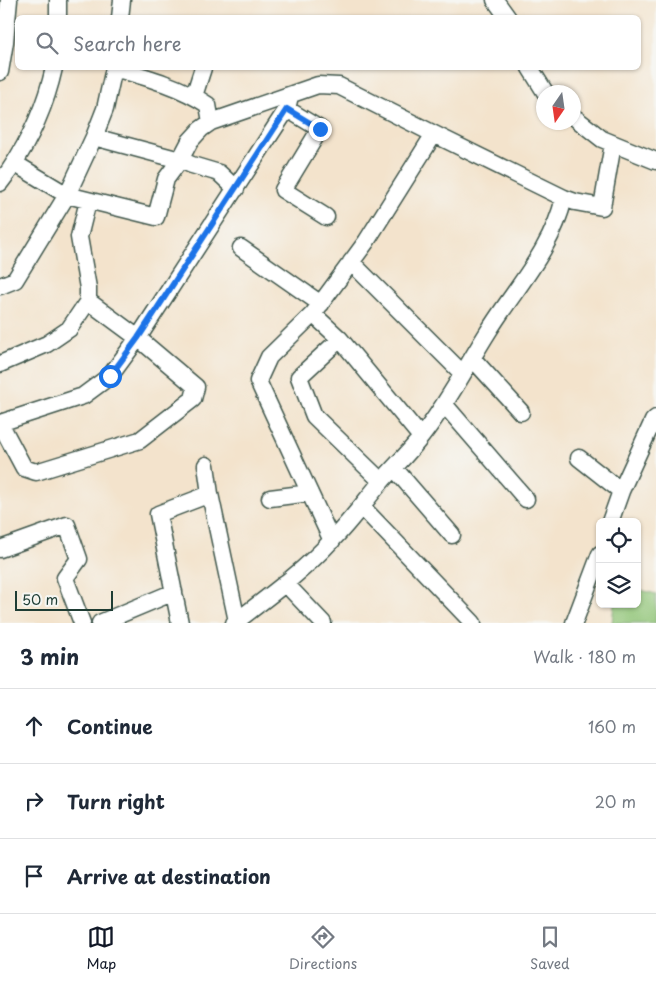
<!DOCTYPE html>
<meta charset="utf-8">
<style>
:root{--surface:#fff;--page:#f2f2f3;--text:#1f2937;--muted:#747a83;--line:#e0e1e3;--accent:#111827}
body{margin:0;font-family:"Playpen Sans",sans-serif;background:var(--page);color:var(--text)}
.controls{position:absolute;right:15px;bottom:15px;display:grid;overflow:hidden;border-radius:8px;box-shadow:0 1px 4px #0004}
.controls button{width:45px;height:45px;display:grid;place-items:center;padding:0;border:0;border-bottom:1px solid var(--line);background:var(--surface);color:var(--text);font:25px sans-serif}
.compass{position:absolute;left:536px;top:85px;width:45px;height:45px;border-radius:50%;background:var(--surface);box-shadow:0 1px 4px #0004;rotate:193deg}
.scale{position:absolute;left:15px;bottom:12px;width:98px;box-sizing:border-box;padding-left:5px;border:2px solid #1f3d34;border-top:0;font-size:14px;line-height:18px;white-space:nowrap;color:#1f3d34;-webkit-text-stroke:4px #f6f6f2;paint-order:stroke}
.stop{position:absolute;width:15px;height:15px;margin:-11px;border:4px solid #1a73e8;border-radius:50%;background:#fff}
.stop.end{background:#1a73e8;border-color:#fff;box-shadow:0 1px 5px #0008}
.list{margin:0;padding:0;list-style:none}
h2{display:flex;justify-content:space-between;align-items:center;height:65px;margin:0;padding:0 20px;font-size:21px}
h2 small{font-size:16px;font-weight:400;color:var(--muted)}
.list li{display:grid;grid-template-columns:32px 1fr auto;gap:15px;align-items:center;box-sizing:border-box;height:75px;padding:0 20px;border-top:1px solid var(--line)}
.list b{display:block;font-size:19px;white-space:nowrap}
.list em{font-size:16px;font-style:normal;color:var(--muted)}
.icon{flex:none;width:28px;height:28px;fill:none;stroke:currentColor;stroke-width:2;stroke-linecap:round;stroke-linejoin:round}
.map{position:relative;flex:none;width:656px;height:623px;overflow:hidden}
.search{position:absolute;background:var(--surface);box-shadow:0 1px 4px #0004;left:15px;right:15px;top:15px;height:55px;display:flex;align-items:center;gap:12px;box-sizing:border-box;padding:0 18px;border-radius:8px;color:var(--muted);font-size:19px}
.sheet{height:290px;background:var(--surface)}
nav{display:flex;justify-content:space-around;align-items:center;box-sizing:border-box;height:70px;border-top:1px solid var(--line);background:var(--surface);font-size:14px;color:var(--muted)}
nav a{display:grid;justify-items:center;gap:2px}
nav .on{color:var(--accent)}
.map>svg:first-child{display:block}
</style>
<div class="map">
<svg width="656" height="623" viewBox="0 0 656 623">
<rect width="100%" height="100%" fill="#f6f6f2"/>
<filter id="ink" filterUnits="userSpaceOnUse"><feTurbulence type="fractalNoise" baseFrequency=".02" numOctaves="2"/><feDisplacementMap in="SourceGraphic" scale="10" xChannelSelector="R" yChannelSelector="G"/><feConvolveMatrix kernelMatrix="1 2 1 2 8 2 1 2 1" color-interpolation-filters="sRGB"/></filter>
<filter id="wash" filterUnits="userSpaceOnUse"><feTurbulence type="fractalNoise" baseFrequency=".0096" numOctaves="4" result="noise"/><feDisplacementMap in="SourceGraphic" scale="20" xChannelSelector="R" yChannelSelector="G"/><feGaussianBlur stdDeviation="1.12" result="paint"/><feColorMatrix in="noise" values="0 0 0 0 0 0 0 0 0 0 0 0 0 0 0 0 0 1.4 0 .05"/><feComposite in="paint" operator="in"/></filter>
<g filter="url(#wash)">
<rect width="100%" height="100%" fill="#f3e3cc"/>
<path fill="#8fc476" stroke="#578055" d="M637 589 656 594V623H612L614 604H637Z"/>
</g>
<g filter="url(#ink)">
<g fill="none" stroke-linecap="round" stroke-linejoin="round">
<defs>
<path id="minor" d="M495 0 508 18
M58 18V0
M120 18 122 0
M114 68C146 77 180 86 208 105L211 122
M530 68 545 92
M0 72 5 42 9 0
M194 96 203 68
M287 109 320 129 283 190 326 217
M574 117 602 139 656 161
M94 137 180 160 192 165 219 173 236 189
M14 163 67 195 156 217 166 179 180 160 190 141 201 129 211 122 318 85 339 86 434 134
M0 183C3 179 6 175 9 171 30 140 46 104 54 68
M241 248 321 304
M351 262 462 373
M0 286 15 280 67 195 94 137 105 109 114 68
M313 314 340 339
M473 359 521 412
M0 364 47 344 69 329 88 301
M444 404 526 499
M0 423 24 468 36 472 140 440 193 399 196 387 138 338 88 301V288L79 237 88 201
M0 423 83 396 110 376 138 338 287 109 290 96
M579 458 621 491
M394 468 452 535
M381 481 314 416 299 377 340 339 421 437
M210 494 237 621 239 623
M270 498 310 493
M362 507 473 623
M610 522 621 491 653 421 656 418
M332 541 258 381 269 357 313 314 366 242 434 134 564 198
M0 549 67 525 79 559 65 578 82 623
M285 583 323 623
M100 623 174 592
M180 623 158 514 210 494 206 465
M234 623C268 597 304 571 332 540 350 522 365 501 381 482 394 467 409 453 421 437 447 404 466 367 488 332 515 288 552 250 564 198L575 202 602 207 613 144
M574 623 600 554"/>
</defs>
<use href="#minor" stroke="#3f564b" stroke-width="19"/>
<use href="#minor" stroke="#fff" stroke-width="16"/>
</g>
</g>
<g fill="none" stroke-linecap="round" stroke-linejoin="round" filter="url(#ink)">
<path stroke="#1a73e8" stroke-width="6" d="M110 376 138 338 287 109 320 129"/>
</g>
</svg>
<div class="controls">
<button><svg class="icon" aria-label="locate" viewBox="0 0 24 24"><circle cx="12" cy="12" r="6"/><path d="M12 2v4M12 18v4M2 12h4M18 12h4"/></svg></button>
<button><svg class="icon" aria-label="layers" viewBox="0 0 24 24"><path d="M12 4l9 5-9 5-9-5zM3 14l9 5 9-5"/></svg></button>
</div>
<svg class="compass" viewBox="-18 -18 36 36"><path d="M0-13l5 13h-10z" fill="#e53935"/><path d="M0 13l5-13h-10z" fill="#747a83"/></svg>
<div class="scale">50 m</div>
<div class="stop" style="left:110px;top:376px"></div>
<div class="stop end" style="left:320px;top:129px"></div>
<div class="search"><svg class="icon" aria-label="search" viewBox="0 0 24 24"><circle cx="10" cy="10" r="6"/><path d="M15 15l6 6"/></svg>Search here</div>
</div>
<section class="sheet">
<h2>3 min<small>Walk · 180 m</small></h2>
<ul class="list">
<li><svg class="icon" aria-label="ahead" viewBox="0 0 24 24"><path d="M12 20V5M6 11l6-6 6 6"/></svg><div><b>Continue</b></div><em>160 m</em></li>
<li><svg class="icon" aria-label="right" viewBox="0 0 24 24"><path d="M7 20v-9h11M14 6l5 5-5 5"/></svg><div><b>Turn right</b></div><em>20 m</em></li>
<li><svg class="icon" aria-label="arrive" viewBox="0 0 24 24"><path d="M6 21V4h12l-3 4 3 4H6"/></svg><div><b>Arrive at destination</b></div></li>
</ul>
</section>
<nav>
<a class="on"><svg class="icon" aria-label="map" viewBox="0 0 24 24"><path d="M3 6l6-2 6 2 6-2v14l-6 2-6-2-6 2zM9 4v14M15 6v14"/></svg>Map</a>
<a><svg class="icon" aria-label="directions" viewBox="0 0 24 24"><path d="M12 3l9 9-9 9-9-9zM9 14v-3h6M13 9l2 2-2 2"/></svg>Directions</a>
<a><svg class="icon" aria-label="saved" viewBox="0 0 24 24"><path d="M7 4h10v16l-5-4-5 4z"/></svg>Saved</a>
</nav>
